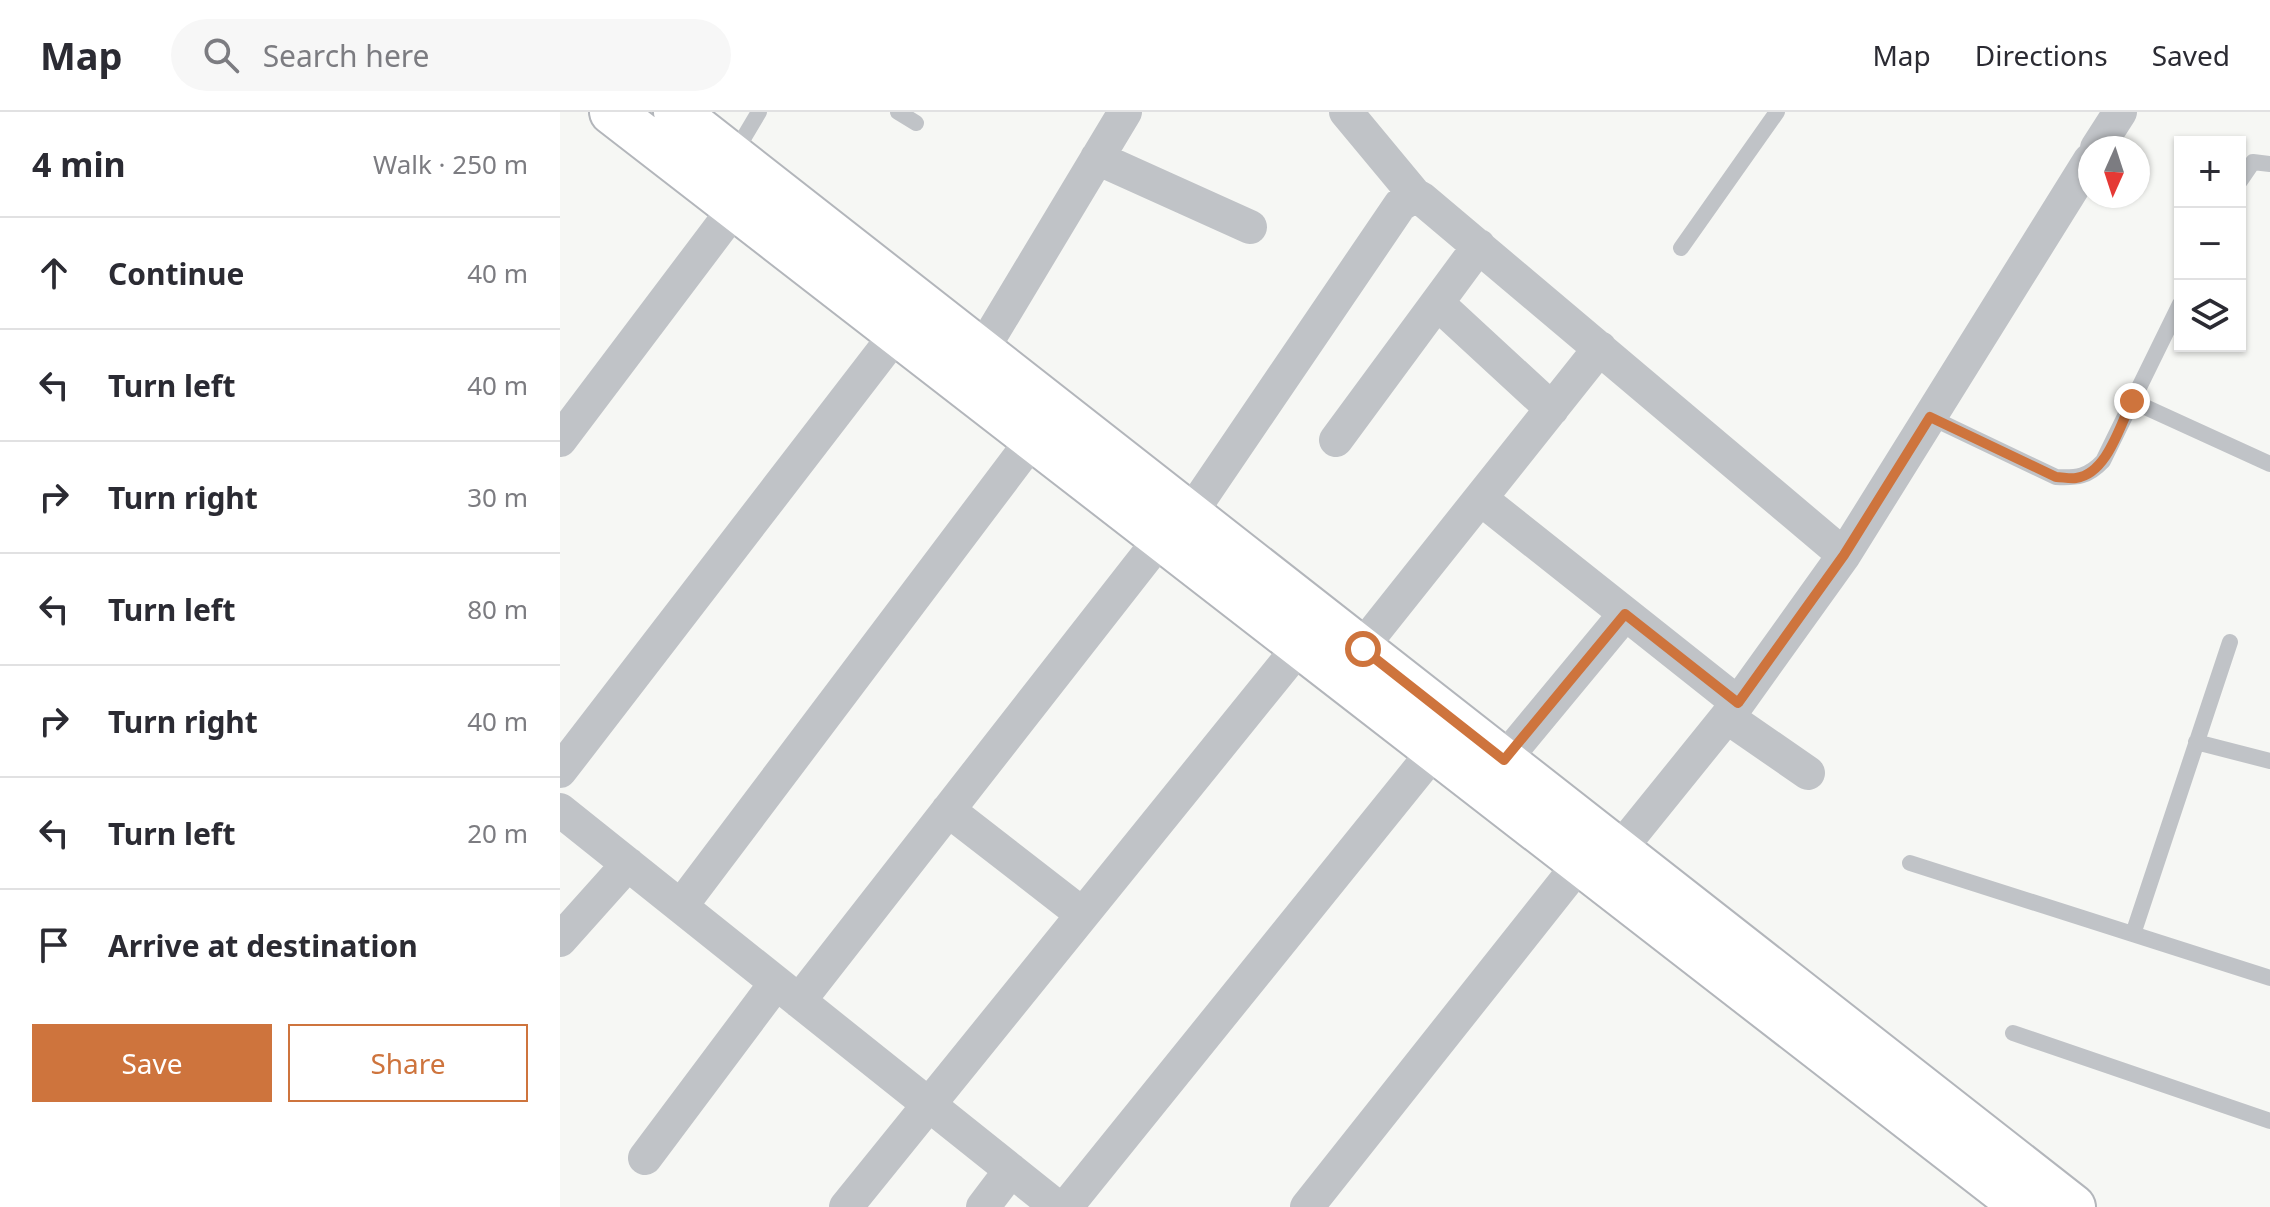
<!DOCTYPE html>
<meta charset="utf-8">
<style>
:root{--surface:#fff;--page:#f7f7f7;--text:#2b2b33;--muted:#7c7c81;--line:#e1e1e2;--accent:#ce743d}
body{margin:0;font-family:"Noto Sans",sans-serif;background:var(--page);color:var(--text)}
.controls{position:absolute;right:24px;top:24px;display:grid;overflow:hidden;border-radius:0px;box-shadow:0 2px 6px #0004}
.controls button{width:72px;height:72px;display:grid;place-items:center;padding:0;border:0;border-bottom:2px solid var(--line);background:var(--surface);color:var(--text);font:40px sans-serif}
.compass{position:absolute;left:1518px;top:24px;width:72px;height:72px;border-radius:50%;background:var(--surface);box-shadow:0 2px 6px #0004;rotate:183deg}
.stop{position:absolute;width:24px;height:24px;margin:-18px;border:6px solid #ce743d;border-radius:50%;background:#fff}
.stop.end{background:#ce743d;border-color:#fff;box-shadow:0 2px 8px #0008}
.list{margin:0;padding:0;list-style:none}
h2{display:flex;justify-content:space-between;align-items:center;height:104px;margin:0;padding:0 32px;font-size:34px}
h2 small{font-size:26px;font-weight:400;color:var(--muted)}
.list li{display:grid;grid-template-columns:52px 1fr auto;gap:24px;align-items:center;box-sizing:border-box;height:112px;padding:0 32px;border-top:2px solid var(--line)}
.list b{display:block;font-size:30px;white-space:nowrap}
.list em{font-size:26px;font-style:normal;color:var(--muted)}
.actions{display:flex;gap:16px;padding:24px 32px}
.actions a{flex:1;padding:18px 0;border:2px solid var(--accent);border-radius:0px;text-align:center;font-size:28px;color:var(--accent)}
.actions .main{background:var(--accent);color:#fff}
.icon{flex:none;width:44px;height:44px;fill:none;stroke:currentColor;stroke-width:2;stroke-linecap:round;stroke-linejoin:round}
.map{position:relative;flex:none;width:1710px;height:1095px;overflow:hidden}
header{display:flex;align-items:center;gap:48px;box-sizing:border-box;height:112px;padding:0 40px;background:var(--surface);border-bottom:2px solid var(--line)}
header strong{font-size:38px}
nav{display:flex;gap:44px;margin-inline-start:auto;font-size:28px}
.search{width:560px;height:72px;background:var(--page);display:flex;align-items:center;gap:20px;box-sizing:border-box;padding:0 28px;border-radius:44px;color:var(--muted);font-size:30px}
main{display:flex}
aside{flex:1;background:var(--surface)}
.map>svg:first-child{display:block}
</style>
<header>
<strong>Map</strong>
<div class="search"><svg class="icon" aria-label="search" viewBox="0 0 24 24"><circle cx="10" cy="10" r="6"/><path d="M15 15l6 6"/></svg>Search here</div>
<nav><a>Map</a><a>Directions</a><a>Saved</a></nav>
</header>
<main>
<aside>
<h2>4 min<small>Walk · 250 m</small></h2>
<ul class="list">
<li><svg class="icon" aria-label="ahead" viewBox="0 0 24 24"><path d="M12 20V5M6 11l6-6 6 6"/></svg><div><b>Continue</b></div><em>40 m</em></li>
<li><svg class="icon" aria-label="left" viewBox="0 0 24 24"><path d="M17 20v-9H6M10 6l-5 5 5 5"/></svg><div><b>Turn left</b></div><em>40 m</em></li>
<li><svg class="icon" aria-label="right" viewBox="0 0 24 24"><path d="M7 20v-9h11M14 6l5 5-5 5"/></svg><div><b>Turn right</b></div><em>30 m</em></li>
<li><svg class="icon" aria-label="left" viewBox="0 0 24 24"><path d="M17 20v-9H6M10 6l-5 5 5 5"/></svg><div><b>Turn left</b></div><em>80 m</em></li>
<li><svg class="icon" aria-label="right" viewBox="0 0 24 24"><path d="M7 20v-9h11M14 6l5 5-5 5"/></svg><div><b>Turn right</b></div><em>40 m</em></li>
<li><svg class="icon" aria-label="left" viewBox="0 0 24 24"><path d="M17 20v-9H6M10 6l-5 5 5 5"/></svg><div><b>Turn left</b></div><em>20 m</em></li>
<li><svg class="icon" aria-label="arrive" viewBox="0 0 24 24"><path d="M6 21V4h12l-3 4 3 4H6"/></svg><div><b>Arrive at destination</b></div></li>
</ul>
<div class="actions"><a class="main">Save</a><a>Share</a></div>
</aside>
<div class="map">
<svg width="1710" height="1095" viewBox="0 0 1710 1095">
<rect width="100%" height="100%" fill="#f6f7f4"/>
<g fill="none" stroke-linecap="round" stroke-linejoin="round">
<defs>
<path id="secondary" d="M52 0 1464 1095
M116 0 1513 1095"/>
</defs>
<use href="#secondary" stroke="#b3b6bb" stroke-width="48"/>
<path stroke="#c0c3c7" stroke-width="16" d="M338 0 356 11
M174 42 199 0
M1680 69 1693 50 1710 52
M1121 136 1217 0
M1572 289 1710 352
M1370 305 1496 365C1517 366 1528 365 1543 349L1620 192
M1636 630 1710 649
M1350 751 1710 866
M1573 822 1670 530
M1453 921 1710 1009"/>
<path stroke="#c0c3c7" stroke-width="34" d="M786 0 855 83
M1537 36 1560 0
M537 46 690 115
M877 191 992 297
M422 238 565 0
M0 328 175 96
M776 328 919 134
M921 387 1178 591
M630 402 840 93 855 83 862 87 1284 443
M786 555 1040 236
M1167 605 1248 661
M944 648 1065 502
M0 659 337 221
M0 698 497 1095
M388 698 522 802
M1043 758 1178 591 1284 443 1530 48
M121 794 473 327
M0 828 68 752
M239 889 601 426
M85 1046 216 871
M286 1095 740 534
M423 1095 451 1058
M506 1095 875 638
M747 1095 1020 751"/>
<use href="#secondary" stroke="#fff" stroke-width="44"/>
</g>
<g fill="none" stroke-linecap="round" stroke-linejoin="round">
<path stroke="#ce743d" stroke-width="10" d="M803 537 944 648 1065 502 1178 591 1284 443 1370 305 1496 365C1502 365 1510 367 1516 366 1547 362 1560 313 1572 289"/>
</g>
</svg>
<div class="controls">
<button>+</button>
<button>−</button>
<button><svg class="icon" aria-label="layers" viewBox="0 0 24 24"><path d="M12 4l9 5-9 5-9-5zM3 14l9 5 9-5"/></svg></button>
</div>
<svg class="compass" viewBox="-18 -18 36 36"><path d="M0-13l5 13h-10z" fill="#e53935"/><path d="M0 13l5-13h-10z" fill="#7c7c81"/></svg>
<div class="stop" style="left:803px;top:537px"></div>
<div class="stop end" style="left:1572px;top:289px"></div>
</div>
</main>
